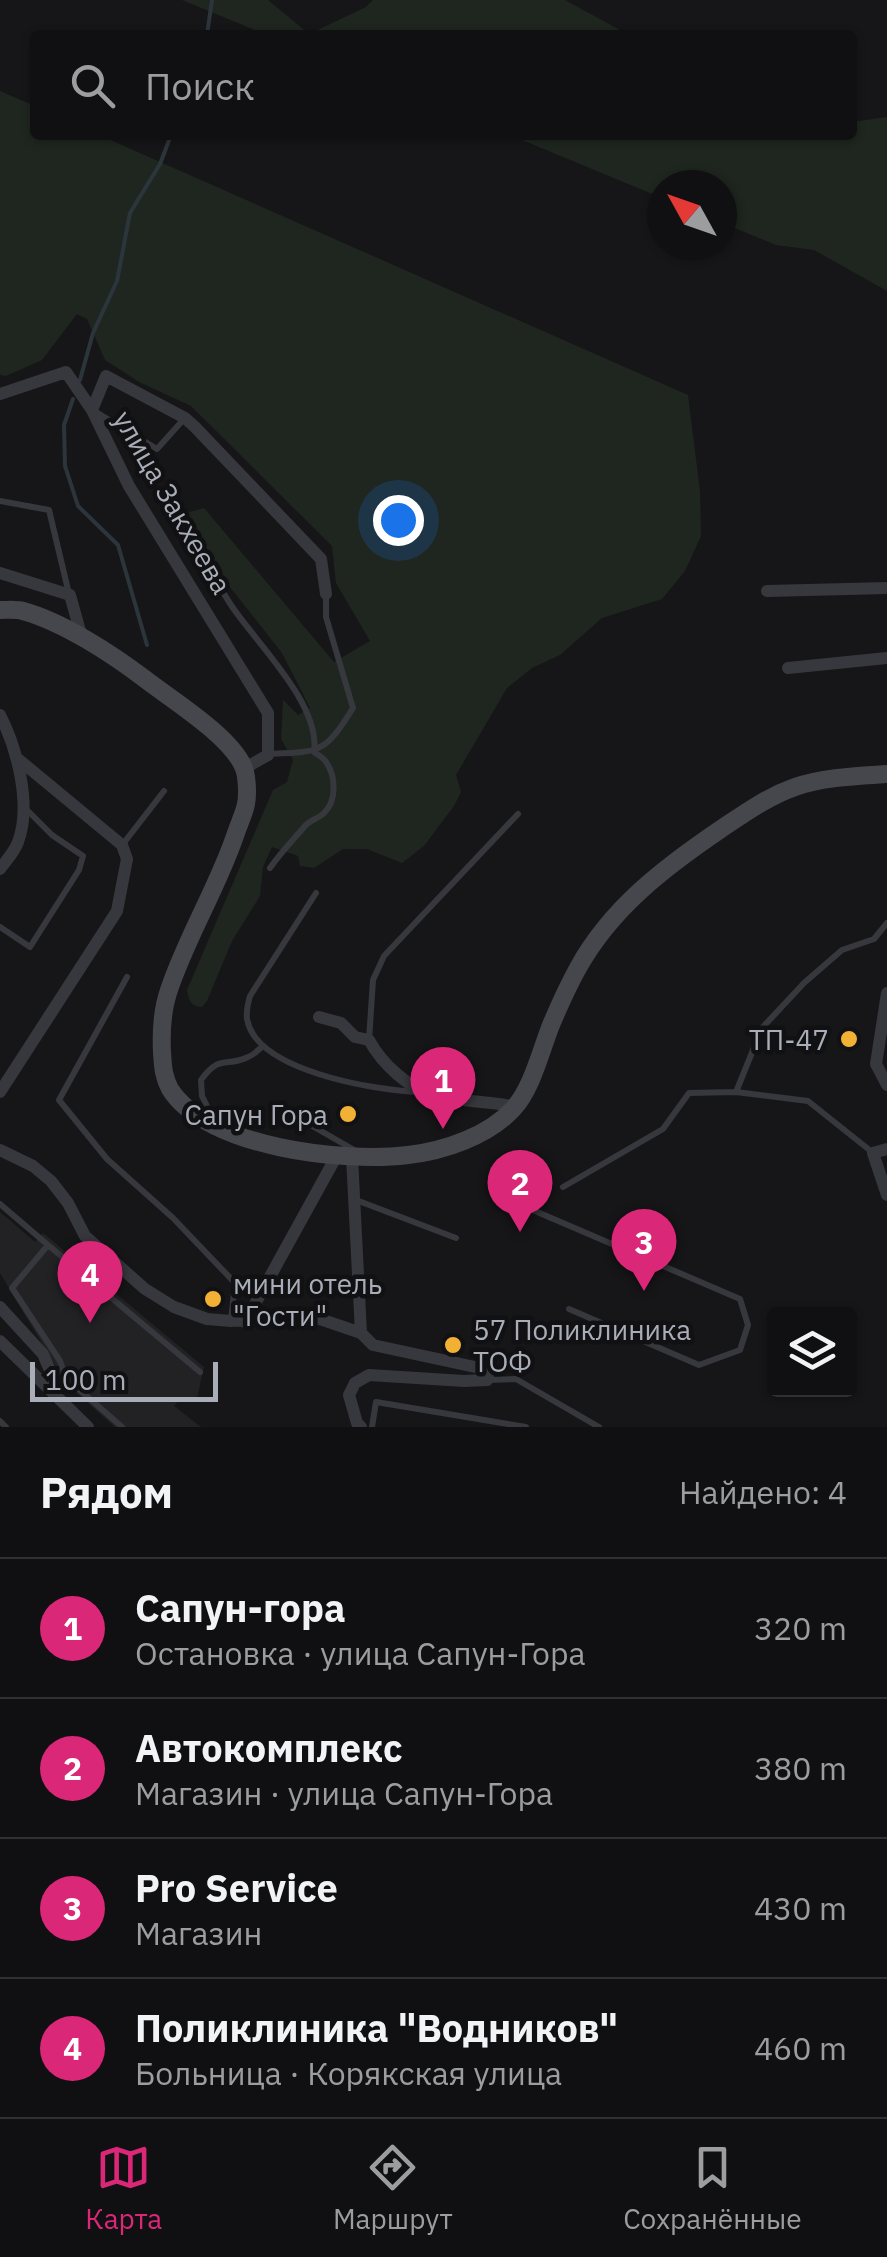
<!DOCTYPE html>
<html lang="ru">
<meta charset="utf-8">
<style>
:root{--surface:#101012;--page:#1e1e20;--text:#f1f3f6;--muted:#9c9d9f;--line:#303032;--accent:#db2777}
body{margin:0;font-family:"IBM Plex Sans",sans-serif;background:var(--page);color:var(--text)}
.controls{position:absolute;right:30px;bottom:30px;display:grid;overflow:hidden;border-radius:10px;box-shadow:0 2px 8px #0004}
.controls button{width:90px;height:90px;display:grid;place-items:center;padding:0;border:0;border-bottom:2px solid var(--line);background:var(--surface);color:var(--text);font:50px sans-serif}
.compass{position:absolute;left:647px;top:170px;width:90px;height:90px;border-radius:50%;background:var(--surface);box-shadow:0 2px 8px #0004;rotate:310deg}
.scale{position:absolute;left:30px;bottom:25px;width:188px;box-sizing:border-box;padding-left:10px;border:5px solid #a8adb8;border-top:0;font-size:28px;line-height:35px;white-space:nowrap;color:#a8adb8;-webkit-text-stroke:8px #111113;paint-order:stroke}
.you{position:absolute;left:398px;top:520px;width:35px;height:35px;margin:-25px;border:8px solid #fff;border-radius:50%;background:#1a73e8;box-shadow:0 0 0 15px #1a73e833}
.badge{display:grid;place-items:center;width:65px;height:65px;border-radius:50%;background:var(--accent);color:#fff;font-size:32px;font-weight:700}
.pin{position:absolute;translate:-50% -82px;filter:drop-shadow(0 2px 5px #0008)}
.pin::after{content:'';position:absolute;top:52px;width:35px;height:30px;background:inherit;clip-path:polygon(0 0,100% 0,50% 100%)}
.list{margin:0;padding:0;list-style:none}
h2{display:flex;justify-content:space-between;align-items:center;height:130px;margin:0;padding:0 40px;font-size:42px}
h2 small{font-size:32px;font-weight:400;color:var(--muted)}
.list li{display:grid;grid-template-columns:65px 1fr auto;gap:30px;align-items:center;box-sizing:border-box;height:140px;padding:0 40px;border-top:2px solid var(--line)}
.list b{display:block;font-size:38px;white-space:nowrap}
.list p{margin:0;font-size:32px;white-space:nowrap;color:var(--muted)}
.list em{font-size:32px;font-style:normal;color:var(--muted)}
.icon{flex:none;width:55px;height:55px;fill:none;stroke:currentColor;stroke-width:2;stroke-linecap:round;stroke-linejoin:round}
.map{position:relative;flex:none;width:887px;height:1427px;overflow:hidden}
.search{position:absolute;background:var(--surface);box-shadow:0 2px 8px #0004;left:30px;right:30px;top:30px;height:110px;display:flex;align-items:center;gap:25px;box-sizing:border-box;padding:0 35px;border-radius:10px;color:var(--muted);font-size:38px}
.sheet{height:690px;background:var(--surface)}
nav{display:flex;justify-content:space-around;align-items:center;box-sizing:border-box;height:140px;border-top:2px solid var(--line);background:var(--surface);font-size:28px;color:var(--muted)}
nav a{display:grid;justify-items:center;gap:5px}
nav .on{color:var(--accent)}
.map>svg:first-child{display:block}
</style>
<div class="map">
<svg width="887" height="1427" viewBox="0 0 887 1427">
<rect width="100%" height="100%" fill="#161618"/>
<path fill="#222225" d="M0 1212 35 1242 43 1233 204 1367 196 1402 180 1399 174 1406 201 1427H115L61 1379 55 1365 0 1273Z"/>
<path fill="#1e261f" d="M182 0H268L309 34 366 7 373 0H565L629 35H267Z
M0 91 35 106V135H99L688 395 700 491 701 536 685 571 662 599 602 618 560 655 532 668 507 688 456 775 461 792 454 806 424 846 402 863 367 849H343L314 868 300 866 298 856 272 847 263 867 260 896 232 941 207 1001 202 1007C190 1006 189 1000 187 990L273 790 287 782 293 760 281 739 283 700 298 715 310 708 282 653 173 515 179 507 190 512 204 508 334 662 370 641 336 583 332 546 191 406 139 382 105 360 87 319 77 314 42 360 6 376 0 375Z
M887 117V291L814 250 776 245 722 223V185H662V198L510 135H852V122Z"/>
<g fill="none" stroke-linecap="round" stroke-linejoin="round">
<path stroke="#2c353c" stroke-width="4" d="M207 35 212 0
M80 380 93 333 117 281 130 213 160 164 171 135
M73 399 64 425 65 466 78 506 118 545 147 645"/>
<path stroke="#37383d" stroke-width="6" d="M96 412 157 449 184 419
M0 501 49 510 69 594
M174 521C184 533 194 545 203 558 213 573 221 590 231 605 256 643 321 704 314 752 317 754 325 759 326 762 336 776 337 801 324 813 318 819 310 820 305 826 293 840 281 852 270 868
M269 754C321 752 325 753 353 708L326 617V595
M123 844 164 791
M316 893 250 996C248 1003 246 1011 247 1019 256 1071 374 1090 417 1092
M0 927 30 947 79 870 83 856 52 835 24 807
M127 977 59 1100 107 1159 173 1218 235 1283 231 1320
M369 1040 373 980 384 956 518 814
M736 1092 762 1028 804 983 842 950 874 939 887 923
M300 1119 356 1151
M214 1120 202 1096 201 1080C221 1053 226 1068 248 1057 254 1055 258 1050 263 1046
M493 1169 499 1190 528 1208 740 1299 748 1325 740 1350 699 1365 569 1309
M563 1187 663 1129 689 1093 736 1092 808 1101 872 1152
M356 1200 456 1238
M0 1204 48 1245
M488 1380 516 1379 599 1427
M0 1421 6 1427
M122 1427 66 1378 60 1361 12 1288 48 1245 200 1372
M372 1427 376 1402 526 1427"/>
<path stroke="#37383d" stroke-width="12" d="M0 394 66 372 92 410
M0 573 70 595 82 638
M767 591 887 588
M788 668 887 658
M0 715C17 748 32 805 18 842 15 851 6 861 0 869
M245 768 268 755V713L129 486 92 410 106 376 185 418 195 427 321 559 326 594
M887 993 876 1064 887 1085
M319 1017 341 1023 355 1037 369 1040C382 1064 409 1089 436 1096 462 1102 490 1101 516 1107
M0 1092 117 911 127 859 122 845 18 759
M887 1149 873 1153 887 1195
M0 1150 33 1166 51 1181 68 1203 85 1236 145 1289 174 1307 207 1319 231 1321 300 1316 320 1319 361 1333 373 1345 489 1370 487 1380 464 1381 369 1375 355 1383 349 1395 357 1423 361 1427
M352 1157 361 1333
M0 1307 43 1354 51 1373 45 1385
M245 1322 336 1157
M0 1341 88 1427"/>
<path stroke="#45474d" stroke-width="18" d="M0 610C8 610 16 609 23 611 63 622 112 654 145 679 172 700 229 735 243 766 247 774 248 794 246 804 244 814 239 824 236 833 218 887 187 936 169 990 162 1010 161 1031 162 1052 163 1066 163 1076 170 1089 207 1148 345 1163 408 1155 444 1151 488 1136 513 1109 532 1089 541 1050 551 1025 559 1006 568 986 578 968 611 908 665 867 721 829 745 813 767 797 795 787 824 777 857 776 887 774"/>
</g>
<g fill="#f2b134" stroke="#111113" stroke-width="4">
<circle cx="849" cy="1039" r="10"/>
<circle cx="348" cy="1114" r="10"/>
<circle cx="213" cy="1299" r="10"/>
<circle cx="453" cy="1345" r="10"/>
</g>
<g text-anchor="middle" dominant-baseline="central" stroke-width="9" stroke-linejoin="round" paint-order="stroke">
<g font-size="28" fill="#a8adb8" stroke="#111113">
<text transform="translate(173 502) rotate(60)">улица Закхеева</text>
</g>
<g font-size="28" fill="#a8adb8" stroke="#111113" text-anchor="end">
<text x="829" y="1039">ТП-47</text>
<text x="328" y="1114">Сапун Гора</text>
<text x="233" y="1283" text-anchor="start">мини отель<tspan x="233" dy="32">"Гости"</tspan></text>
<text x="473" y="1329" text-anchor="start">57 Поликлиника<tspan x="473" dy="32">ТОФ</tspan></text>
</g>
</g>
</svg>
<div class="controls">
<button><svg class="icon" aria-label="layers" viewBox="0 0 24 24"><path d="M12 4l9 5-9 5-9-5zM3 14l9 5 9-5"/></svg></button>
</div>
<svg class="compass" viewBox="-18 -18 36 36"><path d="M0-13l5 13h-10z" fill="#e53935"/><path d="M0 13l5-13h-10z" fill="#9c9d9f"/></svg>
<div class="scale">100 m</div>
<div class="you"></div>
<div class="pin badge" style="left:443px;top:1129px">1</div>
<div class="pin badge" style="left:520px;top:1232px">2</div>
<div class="pin badge" style="left:644px;top:1291px">3</div>
<div class="pin badge" style="left:90px;top:1323px">4</div>
<div class="search"><svg class="icon" aria-label="search" viewBox="0 0 24 24"><circle cx="10" cy="10" r="6"/><path d="M15 15l6 6"/></svg>Поиск</div>
</div>
<section class="sheet">
<h2>Рядом<small>Найдено: 4</small></h2>
<ul class="list">
<li><span class="badge">1</span><div><b>Сапун-гора</b><p>Остановка · улица Сапун-Гора</p></div><em>320 m</em></li>
<li><span class="badge">2</span><div><b>Автокомплекс</b><p>Магазин · улица Сапун-Гора</p></div><em>380 m</em></li>
<li><span class="badge">3</span><div><b>Pro Service</b><p>Магазин</p></div><em>430 m</em></li>
<li><span class="badge">4</span><div><b>Поликлиника &quot;Водников&quot;</b><p>Больница · Корякская улица</p></div><em>460 m</em></li>
</ul>
</section>
<nav>
<a class="on"><svg class="icon" aria-label="map" viewBox="0 0 24 24"><path d="M3 6l6-2 6 2 6-2v14l-6 2-6-2-6 2zM9 4v14M15 6v14"/></svg>Карта</a>
<a><svg class="icon" aria-label="directions" viewBox="0 0 24 24"><path d="M12 3l9 9-9 9-9-9zM9 14v-3h6M13 9l2 2-2 2"/></svg>Маршрут</a>
<a><svg class="icon" aria-label="saved" viewBox="0 0 24 24"><path d="M7 4h10v16l-5-4-5 4z"/></svg>Сохранённые</a>
</nav>
